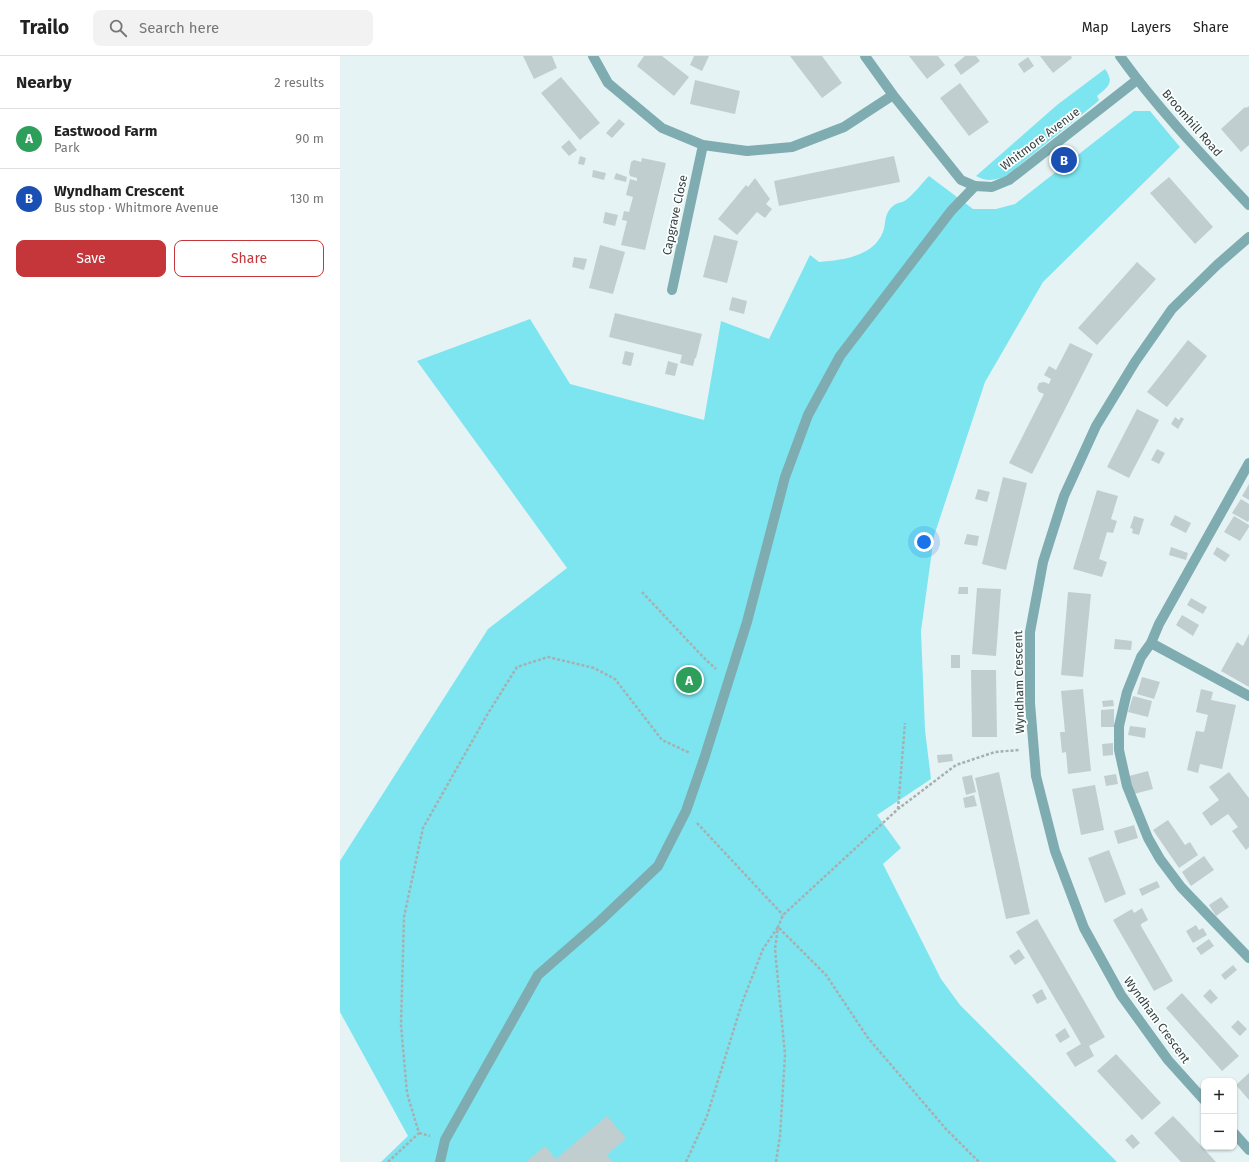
<!DOCTYPE html>
<meta charset="utf-8">
<style>
:root{--surface:#fff;--page:#f2f2f2;--text:#222;--muted:#767676;--line:#e0e0e0;--accent:#c5363a}
body{margin:0;font-family:"Fira Sans",sans-serif;background:var(--page);color:var(--text)}
.controls{position:absolute;right:12px;bottom:12px;display:grid;overflow:hidden;border-radius:8px;box-shadow:0 1px 3px #0004}
.controls button{width:36px;height:36px;display:grid;place-items:center;padding:0;border:0;border-bottom:1px solid var(--line);background:var(--surface);color:var(--text);font:20px sans-serif}
.you{position:absolute;left:584px;top:486px;width:14px;height:14px;margin:-10px;border:3px solid #fff;border-radius:50%;background:#1a73e8;box-shadow:0 0 0 6px #1a73e833}
.badge{display:grid;place-items:center;width:26px;height:26px;border-radius:50%;background:var(--accent);color:#fff;font-size:13px;font-weight:700}
.pin{position:absolute;translate:-50% -50%;border:2px solid #fff;box-shadow:0 1px 4px #0006}
.list{margin:0;padding:0;list-style:none}
h2{display:flex;justify-content:space-between;align-items:center;height:52px;margin:0;padding:0 16px;font-size:17px}
h2 small{font-size:13px;font-weight:400;color:var(--muted)}
.list li{display:grid;grid-template-columns:26px 1fr auto;gap:12px;align-items:center;box-sizing:border-box;height:60px;padding:0 16px;border-top:1px solid var(--line)}
.list b{display:block;font-size:15px;white-space:nowrap}
.list p{margin:0;font-size:13px;white-space:nowrap;color:var(--muted)}
.list em{font-size:13px;font-style:normal;color:var(--muted)}
.actions{display:flex;gap:8px;padding:12px 16px}
.actions a{flex:1;padding:9px 0;border:1px solid var(--accent);border-radius:8px;text-align:center;font-size:14px;color:var(--accent)}
.actions .main{background:var(--accent);color:#fff}
.icon{flex:none;width:22px;height:22px;fill:none;stroke:currentColor;stroke-width:2;stroke-linecap:round;stroke-linejoin:round}
.map{position:relative;flex:none;width:909px;height:1106px;overflow:hidden}
header{display:flex;align-items:center;gap:24px;box-sizing:border-box;height:56px;padding:0 20px;background:var(--surface);border-bottom:1px solid var(--line)}
header strong{font-size:19px}
nav{display:flex;gap:22px;margin-inline-start:auto;font-size:14px}
.search{width:280px;height:36px;background:var(--page);display:flex;align-items:center;gap:10px;box-sizing:border-box;padding:0 14px;border-radius:8px;color:var(--muted);font-size:15px}
main{display:flex}
aside{flex:1;background:var(--surface)}
.map>svg:first-child{display:block}
</style>
<header>
<strong>Trailo</strong>
<div class="search"><svg class="icon" aria-label="search" viewBox="0 0 24 24"><circle cx="10" cy="10" r="6"/><path d="M15 15l6 6"/></svg>Search here</div>
<nav><a>Map</a><a>Layers</a><a>Share</a></nav>
</header>
<main>
<aside>
<h2>Nearby<small>2 results</small></h2>
<ul class="list">
<li><span class="badge" style="background:#2e9e5b">A</span><div><b>Eastwood Farm</b><p>Park</p></div><em>90 m</em></li>
<li><span class="badge" style="background:#1a4fb4">B</span><div><b>Wyndham Crescent</b><p>Bus stop · Whitmore Avenue</p></div><em>130 m</em></li>
</ul>
<div class="actions"><a class="main">Save</a><a>Share</a></div>
</aside>
<div class="map">
<svg width="909" height="1106" viewBox="0 0 909 1106">
<rect width="100%" height="100%" fill="#e6f3f4"/>
<path fill="#7ce5f0" d="M765 13C775 27 768 31 757 40L759 44 756 47 665 121C653 124 647 126 636 120L717 49Z
M794 55H810L840 91 703 226 645 326 594 480 581 575 585 674 591 723 537 759 561 792 543 808 601 923 620 949 777 1106H41L68 1080 0 956V805L148 573 227 512 77 305 190 263 230 328 364 364 381 265 429 283 470 199 479 206C502 204 533 201 543 176 546 168 544 160 550 153 557 145 560 148 566 144 572 140 584 125 589 120L633 153H656L675 148Z"/>
<path fill="#c1cecf" d="M183 0H212L217 12 194 23Z
M304 0H322L349 21 334 40 297 10Z
M354 0H369L362 15 350 9Z
M450 0H482L502 27 482 42Z
M569 0H598L605 9 587 23Z
M625 0H636L640 5 621 19 614 9Z
M700 0H731L732 2 713 17Z
M688 1 694 10 684 17 678 8Z
M221 21 260 67 240 84 201 37Z
M355 24 400 35 395 58 350 48Z
M620 27 649 66 629 80 600 42Z
M909 50V89L901 96 881 73 905 51 906 52Z
M279 63 285 68 272 82 266 77Z
M229 84 237 94 229 100 221 91Z
M240 100 246 102 244 109 238 108Z
M554 100 560 126 439 150 434 125Z
M302 102 326 107 305 194 281 189 287 165 282 164 284 155 289 156 293 141 286 139 290 123 297 125V122L290 120 289 117 291 106 294 104 301 106Z
M253 114 266 117 264 124 252 121Z
M276 117 287 121 286 126 274 123Z
M829 121 873 171 855 188 810 137Z
M415 122 430 143 426 148 432 153 425 162 417 156 397 179 378 163 406 129 408 131Z
M265 156 278 159 275 170 263 167Z
M374 179 398 185 387 227 363 221Z
M260 189 285 196 273 238 249 232Z
M234 201 247 203 244 214 232 211Z
M797 206 816 223 757 289 738 272Z
M392 241 407 245 404 258 389 254Z
M275 257 362 278 356 302H355L353 310 340 307 342 299 269 281Z
M848 284 867 300 827 351 807 336Z
M730 287 753 298 692 418 669 407 704 338 699 336 697 332 699 327 704 326 709 328 711 323 704 319 709 310 716 314Z
M285 295 294 297 291 310 282 308Z
M328 305 338 308 335 320 325 318Z
M797 353 819 364 789 422 767 411Z
M835 361 839 364 841 361 844 363 838 373 831 368Z
M817 393 825 397 819 408 811 404Z
M663 421 687 427 666 514 642 508Z
M909 428V444L902 440Z
M638 433 650 436 647 446 635 443Z
M757 434 778 440 771 463 777 465 773 477 767 476 759 503 767 506 762 521 733 513Z
M901 443 909 448V464L908 466 892 457Z
M835 459 851 467 846 477 830 469Z
M794 460 804 463 799 479 792 477 793 473 790 472Z
M894 460 909 469V471L900 485 884 476Z
M627 478 639 480 637 490 624 488Z
M831 491 848 497 846 504 829 499Z
M877 491 890 499 885 506 873 498Z
M619 531H628V538H618Z
M637 532 661 533 656 600 632 598Z
M728 536 751 538 743 621 721 619Z
M851 542 867 551 863 558 847 549Z
M842 559 859 569 853 580 836 569Z
M909 578V631L881 615 897 586 903 590Z
M775 583 792 585 791 594 774 593Z
M611 599H620V612H611Z
M631 614H656L657 681H632Z
M802 621 820 626 814 643 797 638Z
M743 633 751 715 728 718 726 696 722 697 720 676H725L721 635Z
M861 633 873 636 871 644 896 649 882 713 860 708 858 717 847 714 856 675 864 676 868 659 856 656Z
M793 640 812 645 808 661 788 656Z
M773 644 774 650 763 651 762 645Z
M774 653V671H761V654Z
M790 670 806 672 805 682 788 679Z
M773 687V699L763 700 762 688Z
M612 698 613 705 598 707 597 699Z
M808 715 813 733 794 738 789 720Z
M659 716 690 858 666 863 635 722Z
M889 716 909 742V791L906 794 892 775 898 771 888 758 871 770 862 757 879 744 869 731Z
M776 718 778 728 766 730 764 720Z
M632 719 636 736 626 739 622 721Z
M755 729 764 774 741 779 732 733Z
M634 739 637 750 625 752 623 742Z
M828 764 845 789 850 786 858 799 839 812 813 774Z
M794 769 798 782 778 788 774 775Z
M769 794 786 838 765 847 748 802Z
M864 800 874 814 851 830 842 816Z
M817 825 820 831 802 840 799 833Z
M881 841 889 851 876 860 869 849Z
M802 852 808 864 801 868V870L833 925 814 935 773 864 792 853 794 857Z
M697 863 765 981 749 990 754 1000 735 1011 726 997 741 988 676 876Z
M856 869 859 874 863 872 867 879 853 887 846 875Z
M869 883 874 890 861 899 856 892Z
M679 893 685 902 675 909 669 900Z
M893 909 897 914 885 924 881 919Z
M702 933 707 943 697 948 692 939Z
M870 933 878 942 871 948 863 940Z
M842 937 899 1000 882 1015 826 952Z
M898 964 907 973 900 980 891 971Z
M725 972 730 981 720 987 715 979Z
M776 998 821 1047 802 1064 757 1015Z
M909 1017V1044L896 1029Z
M267 1060 286 1082 267 1099 272 1105 271 1106H186L205 1090 216 1103Z
M833 1060 841 1068 876 1106H841L814 1077Z
M792 1078 800 1087 793 1093 785 1084Z"/>
<g fill="none" stroke-linecap="round" stroke-linejoin="round">
<path stroke="#a6b0b1" stroke-width="2.5" stroke-dasharray="3 2" stroke-linecap="butt" d="M302 536 364 602 376 613
M558 753 565 667
M357 767 443 859
M79 1077 90 1080
M48 1106 79 1077 67 1037 61 969 64 861 83 772 147 659 177 611 208 601 254 612 275 623 322 684 350 697
M346 1106 367 1060 402 947 423 893 438 871 486 919 528 982 606 1073 639 1106
M436 1106 440 1080 445 999 435 893 438 871 443 859 558 753 616 709 655 696 679 694"/>
<path stroke="#7facb0" stroke-width="10" d="M909 407 819 568 811 587 801 601 787 636 779 670V694L787 730 808 782 820 803 841 831 909 902
M811 587 909 640
M100 1106 105 1084 198 919 260 865 318 810 346 755 364 703 407 566 445 421 468 359 500 300 611 155 635 130"/>
<path stroke="#7facb0" stroke-width="10" d="M253 0 268 27 322 72 363 89 407 95 452 91 504 71 553 39
M525 0 553 39 621 124 635 130 652 131 669 124 797 24
M780 0C818 53 864 101 909 149
M332 234 363 89
M864 1044 828 1004 781 939 744 872 715 795 696 720 690 647V576L703 506 724 440 756 370 795 306 832 253 877 209 909 181
M894 1077 909 1094"/>
</g>
<g text-anchor="middle" dominant-baseline="central" stroke-width="3.5" stroke-linejoin="round" paint-order="stroke">
<g font-size="12" fill="#393e3e" stroke="#f9ffff">
<text transform="translate(852 67) rotate(49)">Broomhill Road</text>
<text transform="translate(700 83) rotate(-37)">Whitmore Avenue</text>
<text transform="translate(335 159) rotate(-78)">Capgrave Close</text>
<text transform="translate(679 626) rotate(-91)">Wyndham Crescent</text>
<text transform="translate(817 964) rotate(54)">Wyndham Crescent</text>
</g>
</g>
</svg>
<div class="controls">
<button>+</button>
<button>−</button>
</div>
<div class="you"></div>
<div class="pin badge" style="left:349px;top:624px;background:#2e9e5b">A</div>
<div class="pin badge" style="left:724px;top:104px;background:#1a4fb4">B</div>
</div>
</main>
